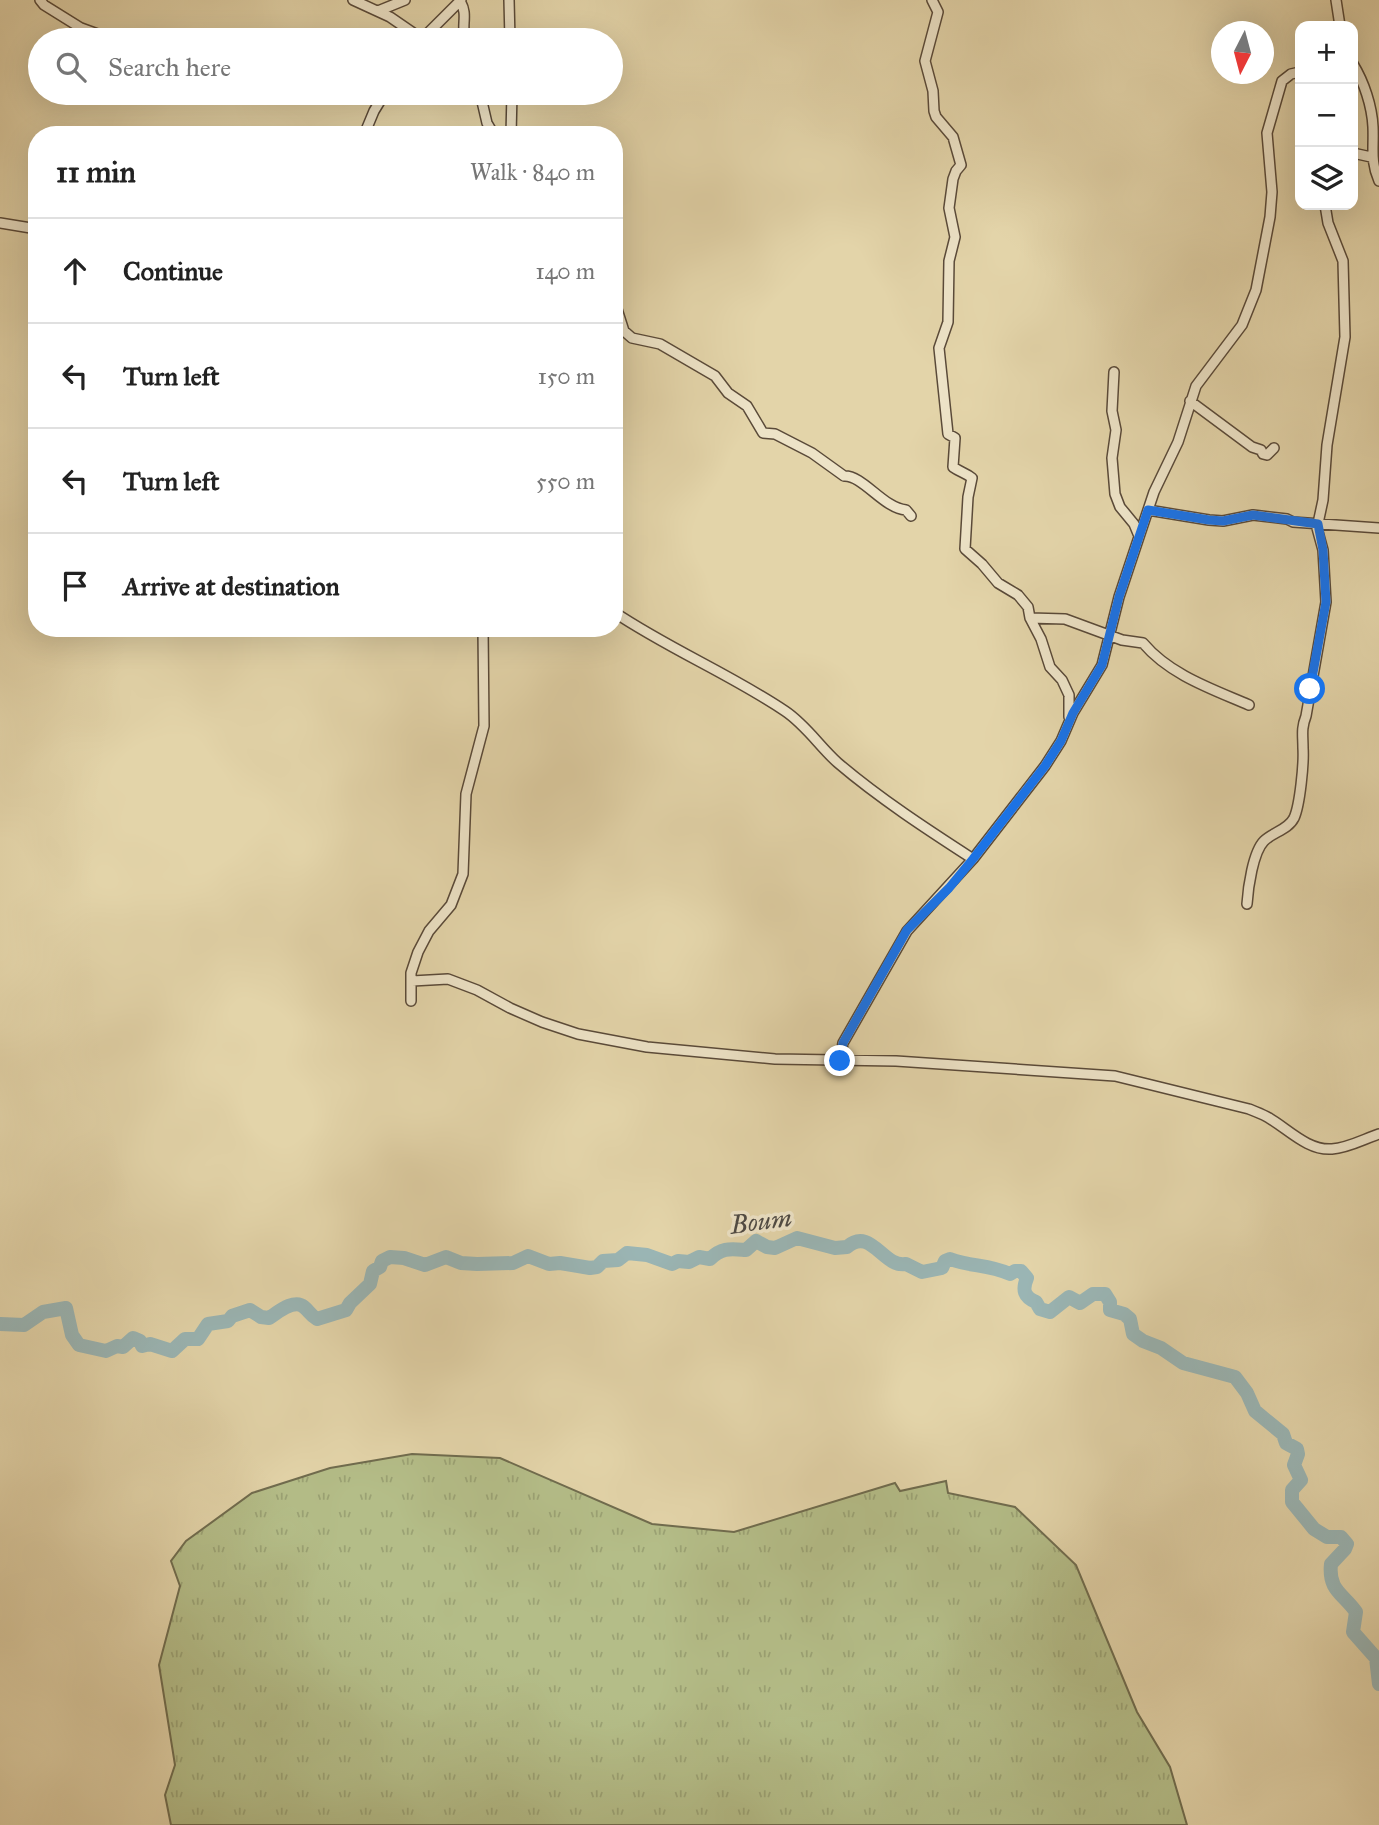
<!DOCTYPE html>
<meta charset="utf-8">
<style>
:root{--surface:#fff;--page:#f6f6f6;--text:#222;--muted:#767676;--line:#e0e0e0}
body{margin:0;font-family:"IM FELL Great Primer",serif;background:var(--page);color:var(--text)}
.controls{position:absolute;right:21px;top:21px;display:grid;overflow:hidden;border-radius:14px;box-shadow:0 7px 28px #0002}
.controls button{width:63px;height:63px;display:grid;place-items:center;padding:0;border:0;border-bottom:2px solid var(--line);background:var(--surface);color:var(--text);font:35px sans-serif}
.compass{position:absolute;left:1211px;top:21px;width:63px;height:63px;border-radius:50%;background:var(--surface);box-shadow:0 7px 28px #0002;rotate:186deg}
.stop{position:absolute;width:21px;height:21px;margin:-16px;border:5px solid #1a73e8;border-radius:50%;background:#fff}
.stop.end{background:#1a73e8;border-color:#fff;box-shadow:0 2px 7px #0008}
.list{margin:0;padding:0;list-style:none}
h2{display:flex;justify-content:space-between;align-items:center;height:91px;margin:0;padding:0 28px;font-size:30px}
h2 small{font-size:23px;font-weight:400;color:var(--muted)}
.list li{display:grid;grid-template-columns:46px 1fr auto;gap:21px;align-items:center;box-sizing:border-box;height:105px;padding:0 28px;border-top:2px solid var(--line)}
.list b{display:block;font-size:26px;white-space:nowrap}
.list em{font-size:23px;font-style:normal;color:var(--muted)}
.icon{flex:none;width:38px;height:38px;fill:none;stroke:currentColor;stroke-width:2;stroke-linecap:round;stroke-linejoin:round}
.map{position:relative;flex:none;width:1379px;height:1825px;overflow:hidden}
.search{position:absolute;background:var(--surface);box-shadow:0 7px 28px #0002;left:28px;top:28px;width:595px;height:77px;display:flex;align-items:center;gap:18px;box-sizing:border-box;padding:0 24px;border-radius:38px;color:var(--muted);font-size:26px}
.panel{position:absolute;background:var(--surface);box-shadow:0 7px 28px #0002;left:28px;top:126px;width:595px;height:511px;border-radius:28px}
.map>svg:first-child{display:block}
</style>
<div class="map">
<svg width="1379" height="1825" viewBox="0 0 1379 1825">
<defs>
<pattern id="grass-tufts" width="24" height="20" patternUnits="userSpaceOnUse" patternTransform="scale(1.75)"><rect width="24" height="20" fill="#b4bd88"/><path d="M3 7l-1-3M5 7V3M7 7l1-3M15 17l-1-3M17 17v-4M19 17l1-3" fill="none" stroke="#9ba274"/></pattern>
</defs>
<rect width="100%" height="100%" fill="#e3d4a9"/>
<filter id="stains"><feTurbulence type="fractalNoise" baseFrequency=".00286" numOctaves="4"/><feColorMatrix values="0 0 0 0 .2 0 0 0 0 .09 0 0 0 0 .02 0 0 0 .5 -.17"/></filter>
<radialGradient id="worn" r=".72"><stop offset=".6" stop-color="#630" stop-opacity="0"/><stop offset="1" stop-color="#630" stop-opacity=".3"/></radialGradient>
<path fill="url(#grass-tufts)" stroke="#706c4e" stroke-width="2" d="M412 1454 500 1458 652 1524 734 1532 895 1483 900 1491 946 1481 948 1493 1015 1507 1076 1565 1137 1712 1170 1767 1187 1825H171L165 1795 175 1765 159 1665 180 1586 171 1561 186 1541 252 1493 330 1468Z"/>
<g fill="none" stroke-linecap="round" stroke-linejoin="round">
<path stroke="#9ab5b4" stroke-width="14" d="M0 1324 24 1325 43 1312 66 1308 72 1335 79 1345 106 1351 117 1346 123 1347 133 1338 140 1341 142 1346 150 1344 172 1351 185 1339H198L208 1324 228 1321 232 1316 250 1310 261 1317 269 1318C277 1313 294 1298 304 1307 309 1311 310 1315 317 1319L346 1310 350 1303 370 1284 373 1271 380 1267 382 1261 390 1257 404 1258 425 1265 446 1257 461 1263 477 1264 513 1263 528 1256 549 1264 560 1263 590 1268 597 1267 603 1261 618 1260 627 1253 647 1255 672 1264 678 1261 689 1262 699 1257 710 1259C722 1247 731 1249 746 1250L756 1241 767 1247 775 1248 797 1238 835 1248 847 1247C871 1226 883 1268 906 1264L922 1272 942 1268 945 1261 950 1259C972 1267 988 1264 1010 1274L1015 1271H1021L1027 1278C1022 1290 1024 1297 1036 1302L1040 1309 1050 1312 1069 1297 1080 1303 1093 1294H1105L1110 1302V1310L1124 1314 1130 1319 1133 1334 1143 1341 1161 1348 1183 1363 1235 1377 1247 1393 1255 1411 1283 1434 1286 1443 1297 1449 1298 1454 1294 1465 1301 1480 1292 1490V1502L1314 1529 1327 1537H1341L1347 1544 1345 1549 1331 1564C1328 1591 1344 1594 1356 1612L1353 1632 1376 1658 1379 1684"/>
<defs>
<path id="street" d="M40 0 44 5 81 28 103 36
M353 0 390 17 422 39
M509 0 510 40
M932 0 938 12 925 61 933 91 934 111 936 117 953 137 961 165 956 171 953 179 949 208 955 237 949 261 948 322 939 348 948 434 955 438 953 467C960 472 966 473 972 478L968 497 965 549 982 564 998 583 1018 595 1028 607 1030 618 1041 639 1050 667 1062 680 1069 695V717
M1336 0 1340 26
M460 1C469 15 460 27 466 40
M378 11 405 0
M421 40 461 0
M1353 64C1364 82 1372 106 1373 127 1374 149 1370 160 1379 181
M480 93 487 123 494 135
M364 135 374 111 385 93
M511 135 512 93
M1353 153 1371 157
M0 223 37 229
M614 307 617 309 624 331 632 338 660 344 715 376 728 393 747 406 763 433 775 434 812 453 844 476C863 475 883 508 906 510L911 516
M1114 372 1112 411 1116 430 1112 458 1115 494 1120 507 1134 524 1139 536
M1190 401 1252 447 1261 450 1263 454 1267 455 1274 448
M1148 510 1209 520 1223 521 1253 515 1287 519 1293 522 1379 528
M614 612C669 649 730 674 785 711 806 725 820 747 838 763 879 798 928 830 973 859
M1030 618 1065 619 1122 640 1143 643C1170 675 1212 689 1249 705
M1247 904C1248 888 1253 852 1264 841 1273 832 1288 830 1294 818 1300 805 1304 763 1303 748 1303 735 1301 729 1306 716L1326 602 1323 550 1317 528 1323 500 1327 445 1345 337 1343 261 1328 223 1325 205
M412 981 448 979 477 990 510 1008 542 1022 578 1034 647 1047 775 1059 896 1061 1115 1076 1249 1109C1256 1112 1263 1114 1269 1118 1288 1129 1308 1151 1332 1149 1348 1148 1364 1139 1379 1134
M411 1001V973L418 952 429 931 451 905 463 874 466 794 484 726 483 628
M840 1061 843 1043 907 931 973 859 1045 766 1061 741 1073 713 1102 665 1119 597 1154 492 1178 442 1196 386 1242 325 1256 290 1270 217 1272 192 1267 133 1282 81 1291 74 1300 72"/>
</defs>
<use href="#street" stroke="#5a4a39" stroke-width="12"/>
<use href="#street" stroke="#ede3c7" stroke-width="9"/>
</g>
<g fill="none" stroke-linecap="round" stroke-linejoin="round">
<path stroke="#1a73e8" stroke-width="9" d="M840 1061 843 1043 907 930 949 888 973 859 1045 766 1061 741 1073 713 1102 665 1119 597 1148 510 1209 520 1223 521 1253 515 1318 524 1323 550 1326 602 1310 689"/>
</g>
<g text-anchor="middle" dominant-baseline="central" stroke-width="7" stroke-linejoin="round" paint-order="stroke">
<g font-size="26" font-style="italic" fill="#4e4a44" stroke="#ede3c7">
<text transform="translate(761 1221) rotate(-7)">Boum</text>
</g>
</g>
<rect width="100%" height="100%" filter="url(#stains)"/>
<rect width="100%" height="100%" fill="url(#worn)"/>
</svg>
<div class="controls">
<button>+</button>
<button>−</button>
<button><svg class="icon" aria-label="layers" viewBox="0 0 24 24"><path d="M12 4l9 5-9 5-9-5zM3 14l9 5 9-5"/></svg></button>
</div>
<svg class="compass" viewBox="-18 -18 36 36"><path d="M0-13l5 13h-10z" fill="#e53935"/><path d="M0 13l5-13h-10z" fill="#767676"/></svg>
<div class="stop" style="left:1310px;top:689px"></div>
<div class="stop end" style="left:840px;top:1061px"></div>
<div class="search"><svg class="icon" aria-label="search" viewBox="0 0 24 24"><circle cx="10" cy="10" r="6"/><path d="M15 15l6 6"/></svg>Search here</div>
<section class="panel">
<h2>11 min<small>Walk · 840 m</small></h2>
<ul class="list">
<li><svg class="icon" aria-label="ahead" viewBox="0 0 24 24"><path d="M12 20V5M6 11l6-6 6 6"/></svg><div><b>Continue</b></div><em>140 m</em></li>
<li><svg class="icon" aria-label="left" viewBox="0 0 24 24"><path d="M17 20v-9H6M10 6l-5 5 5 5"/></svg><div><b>Turn left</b></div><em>150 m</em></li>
<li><svg class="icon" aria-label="left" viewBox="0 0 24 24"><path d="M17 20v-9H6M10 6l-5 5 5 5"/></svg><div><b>Turn left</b></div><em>550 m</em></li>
<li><svg class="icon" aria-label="arrive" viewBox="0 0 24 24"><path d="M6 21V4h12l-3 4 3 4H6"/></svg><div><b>Arrive at destination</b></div></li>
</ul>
</section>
</div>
